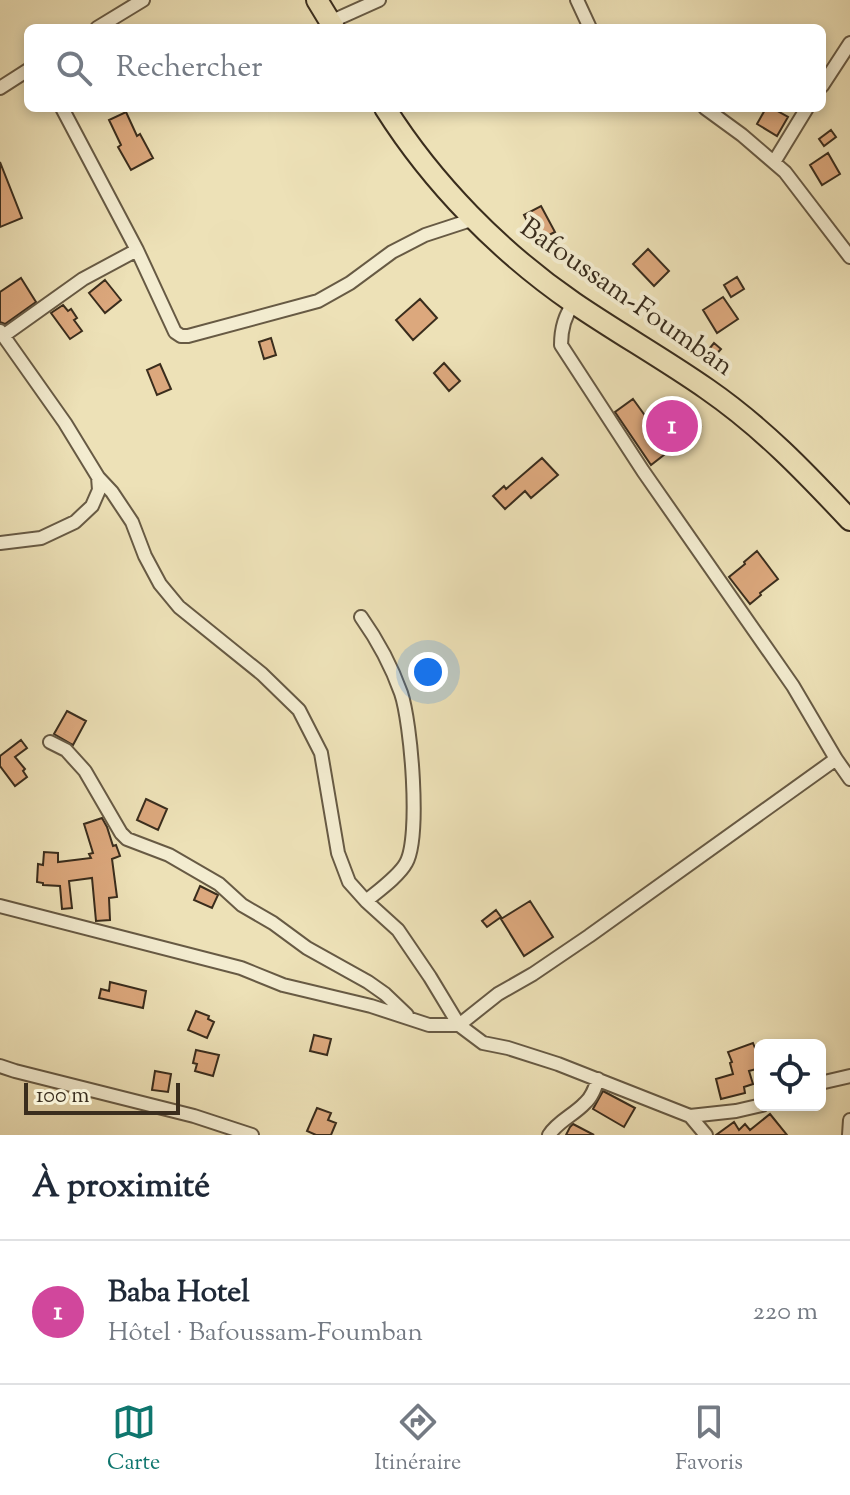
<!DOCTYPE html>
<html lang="fr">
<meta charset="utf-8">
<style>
:root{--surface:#fff;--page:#f2f2f3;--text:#1f2937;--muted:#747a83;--line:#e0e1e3;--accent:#0f766e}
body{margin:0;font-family:"Sorts Mill Goudy",serif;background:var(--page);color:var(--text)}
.controls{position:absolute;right:24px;bottom:24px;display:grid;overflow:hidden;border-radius:12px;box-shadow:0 4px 12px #0003}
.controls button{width:72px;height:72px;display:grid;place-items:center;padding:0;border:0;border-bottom:2px solid var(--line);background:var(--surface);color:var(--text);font:40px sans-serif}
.scale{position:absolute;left:24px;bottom:20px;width:156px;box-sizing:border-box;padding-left:8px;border:4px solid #3a2d1d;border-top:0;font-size:22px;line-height:28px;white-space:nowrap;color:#3a2d1d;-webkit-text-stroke:6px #f3ecd0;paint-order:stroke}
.you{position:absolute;left:428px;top:672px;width:28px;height:28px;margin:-20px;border:6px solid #fff;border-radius:50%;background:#1a73e8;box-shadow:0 0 0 12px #1a73e833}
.badge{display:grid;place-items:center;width:52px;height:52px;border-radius:50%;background:var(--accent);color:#fff;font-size:26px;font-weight:700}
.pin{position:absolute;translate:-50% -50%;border:4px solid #fff;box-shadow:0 2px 8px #0006}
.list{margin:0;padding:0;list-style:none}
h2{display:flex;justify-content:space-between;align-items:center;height:104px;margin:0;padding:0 32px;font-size:34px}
h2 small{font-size:26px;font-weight:400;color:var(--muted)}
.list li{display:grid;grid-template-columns:52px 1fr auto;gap:24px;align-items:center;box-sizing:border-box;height:144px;padding:0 32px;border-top:2px solid var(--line)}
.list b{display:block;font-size:30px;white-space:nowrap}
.list p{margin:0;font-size:26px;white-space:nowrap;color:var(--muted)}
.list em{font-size:26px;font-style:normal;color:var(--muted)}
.icon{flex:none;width:44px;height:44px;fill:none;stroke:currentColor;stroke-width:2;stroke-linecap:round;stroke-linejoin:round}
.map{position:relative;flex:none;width:850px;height:1135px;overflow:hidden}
.search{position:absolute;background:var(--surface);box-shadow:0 4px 12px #0003;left:24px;right:24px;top:24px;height:88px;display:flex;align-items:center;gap:20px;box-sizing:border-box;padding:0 28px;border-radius:12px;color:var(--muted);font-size:30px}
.sheet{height:248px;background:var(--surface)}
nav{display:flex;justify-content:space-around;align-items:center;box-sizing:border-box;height:112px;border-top:2px solid var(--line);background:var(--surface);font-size:22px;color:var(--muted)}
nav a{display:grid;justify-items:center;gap:4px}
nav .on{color:var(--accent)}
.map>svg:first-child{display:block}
</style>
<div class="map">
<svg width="850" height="1135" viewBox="0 0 850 1135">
<rect width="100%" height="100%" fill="#ede1b7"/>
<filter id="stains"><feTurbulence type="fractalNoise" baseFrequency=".0025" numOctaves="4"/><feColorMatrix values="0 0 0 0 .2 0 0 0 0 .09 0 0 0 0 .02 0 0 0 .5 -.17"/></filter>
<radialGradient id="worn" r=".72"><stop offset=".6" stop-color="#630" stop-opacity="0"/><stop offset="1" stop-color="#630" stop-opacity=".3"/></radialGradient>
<path fill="#dca87d" stroke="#3a2d1d" stroke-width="2" d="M766 108H772L788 117 777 136 757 124Z
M126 112 137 136 140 134 153 158 131 170 118 147 121 145 109 120Z
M831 130 836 137 824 146 819 139Z
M828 153 840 174 822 185 810 165Z
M0 162 22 218 0 227Z
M541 206 555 232 537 241 524 215Z
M648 249 669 271 654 286 633 264Z
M737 277 744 289 731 297 724 285Z
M21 278 36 302 5 324 0 322V292Z
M105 280 121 300 105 313 89 293Z
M723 297 738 319 717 333 703 310Z
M420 299 437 318 413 340 396 320Z
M63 305 68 311 71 309 77 318 74 320 82 331 70 339 51 313Z
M271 338 276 355 264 359 259 342Z
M714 343 721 349 711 360 705 354Z
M444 363 460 381 449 391 434 373Z
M160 364 171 389 157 395 147 370Z
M633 399 657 432 688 408 701 426 651 465 615 412Z
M542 458 558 475 531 498 525 491 505 509 493 496 504 486 506 489Z
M757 551 778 579 760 593 761 595 750 604 729 577 745 564 744 562Z
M67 711 86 721 73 745 54 734Z
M21 740 27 748 15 757 25 769 23 771 27 777 15 786 0 766V756Z
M146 799 167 809 158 830 137 820Z
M102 818 107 827 113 846 116 845 120 856 112 859 117 897 109 898 110 920 96 921 92 878 69 881 72 908 62 909 60 886 43 885V883L37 882 38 864 43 865 44 852 58 853V862L91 858 89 854 93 853 84 824Z
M200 886 218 895 212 908 194 900Z
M530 901 553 937 524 956 501 919Z
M496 910 501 917 487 927 482 921Z
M110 982 146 991 143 1008 99 998 101 989 109 991Z
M196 1011 209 1016 208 1019 214 1022 207 1038 188 1030Z
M314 1035 331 1039 327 1055 310 1051Z
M753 1043 757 1053 760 1052V1068L749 1071 753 1084 744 1087 745 1093 721 1099 716 1079 733 1074 730 1063 732 1062 728 1052Z
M196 1050 219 1055 213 1076 195 1071 197 1064 193 1063Z
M155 1071 171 1074 168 1092 152 1090Z
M603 1091 635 1108 624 1127 593 1109Z
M317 1108 331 1113 328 1120 336 1123 331 1135H316L307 1131Z
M770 1114 787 1135H716L734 1122 739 1130 745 1124 750 1130Z
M573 1124 594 1135H566L570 1127Z"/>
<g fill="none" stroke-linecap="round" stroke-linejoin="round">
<defs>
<path id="minor" d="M577 0 590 28
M330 22 379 0
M97 28 143 0
M822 86 850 43
M0 88 28 70
M62 108 137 250 175 332 181 336H188L318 301 350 283 392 252 425 235 474 219
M705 108 742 135 785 172 850 257
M774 162 807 108
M574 303C564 316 561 329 561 345L643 471 793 686 836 759 850 779
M0 331 65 423 98 477 99 490 92 506 75 522 41 538 0 543
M3 336 83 279 137 250
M98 477 112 492 132 522 145 556 160 584 179 607 262 674 299 710 321 753 338 853 349 882 366 901 398 930 430 977 459 1025 483 1043 508 1048 558 1064 690 1116 706 1135
M361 617C378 641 391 665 401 693 411 722 421 837 406 863 399 876 378 891 366 901
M50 742 66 750 85 771 121 833 127 839 169 855 219 884 242 905 273 923 307 948 368 982 385 994 407 1015
M0 906 241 968 283 985 371 1006 429 1025H459L498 994 533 974 589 936 836 759
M0 1066 15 1071 194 1116 252 1135
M820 1083 850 1076
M690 1116 736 1111 762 1105
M549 1135C558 1121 574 1115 585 1103 592 1097 595 1088 598 1079
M849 1135 850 1120"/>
<path id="trunk" d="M317 0 334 28
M385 108C433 184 500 252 574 303 618 333 664 359 707 389 762 427 805 472 850 520"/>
</defs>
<use href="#minor" stroke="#675a44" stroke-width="16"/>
<use href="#trunk" stroke="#3a2d1d" stroke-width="24"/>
<use href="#minor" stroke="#f3ecd0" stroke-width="12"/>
<use href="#trunk" stroke="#ede1b7" stroke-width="20"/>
</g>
<g text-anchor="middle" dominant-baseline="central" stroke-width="8" stroke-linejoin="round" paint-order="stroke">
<g font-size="28" fill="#3a2d1d" stroke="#f3ecd0">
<text transform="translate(626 298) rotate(35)">Bafoussam-Foumban</text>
</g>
</g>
<rect width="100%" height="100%" filter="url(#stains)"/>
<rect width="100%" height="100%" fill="url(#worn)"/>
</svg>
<div class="controls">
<button><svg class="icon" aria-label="locate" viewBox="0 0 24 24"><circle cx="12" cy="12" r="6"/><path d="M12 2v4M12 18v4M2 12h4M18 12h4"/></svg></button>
</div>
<div class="scale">100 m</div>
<div class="you"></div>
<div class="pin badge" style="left:672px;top:426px;background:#d1479c">1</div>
<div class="search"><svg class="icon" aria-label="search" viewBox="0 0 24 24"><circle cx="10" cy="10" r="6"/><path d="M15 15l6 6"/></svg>Rechercher</div>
</div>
<section class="sheet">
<h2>À proximité<small></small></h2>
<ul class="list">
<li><span class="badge" style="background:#d1479c">1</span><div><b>Baba Hotel</b><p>Hôtel · Bafoussam-Foumban</p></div><em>220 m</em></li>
</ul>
</section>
<nav>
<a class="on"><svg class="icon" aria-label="map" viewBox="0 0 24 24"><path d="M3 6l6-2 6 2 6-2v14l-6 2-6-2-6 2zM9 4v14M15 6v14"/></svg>Carte</a>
<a><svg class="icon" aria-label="directions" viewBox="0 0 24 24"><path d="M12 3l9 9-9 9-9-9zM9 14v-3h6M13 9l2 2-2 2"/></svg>Itinéraire</a>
<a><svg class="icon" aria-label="saved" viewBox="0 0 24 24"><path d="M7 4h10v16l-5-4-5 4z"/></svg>Favoris</a>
</nav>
